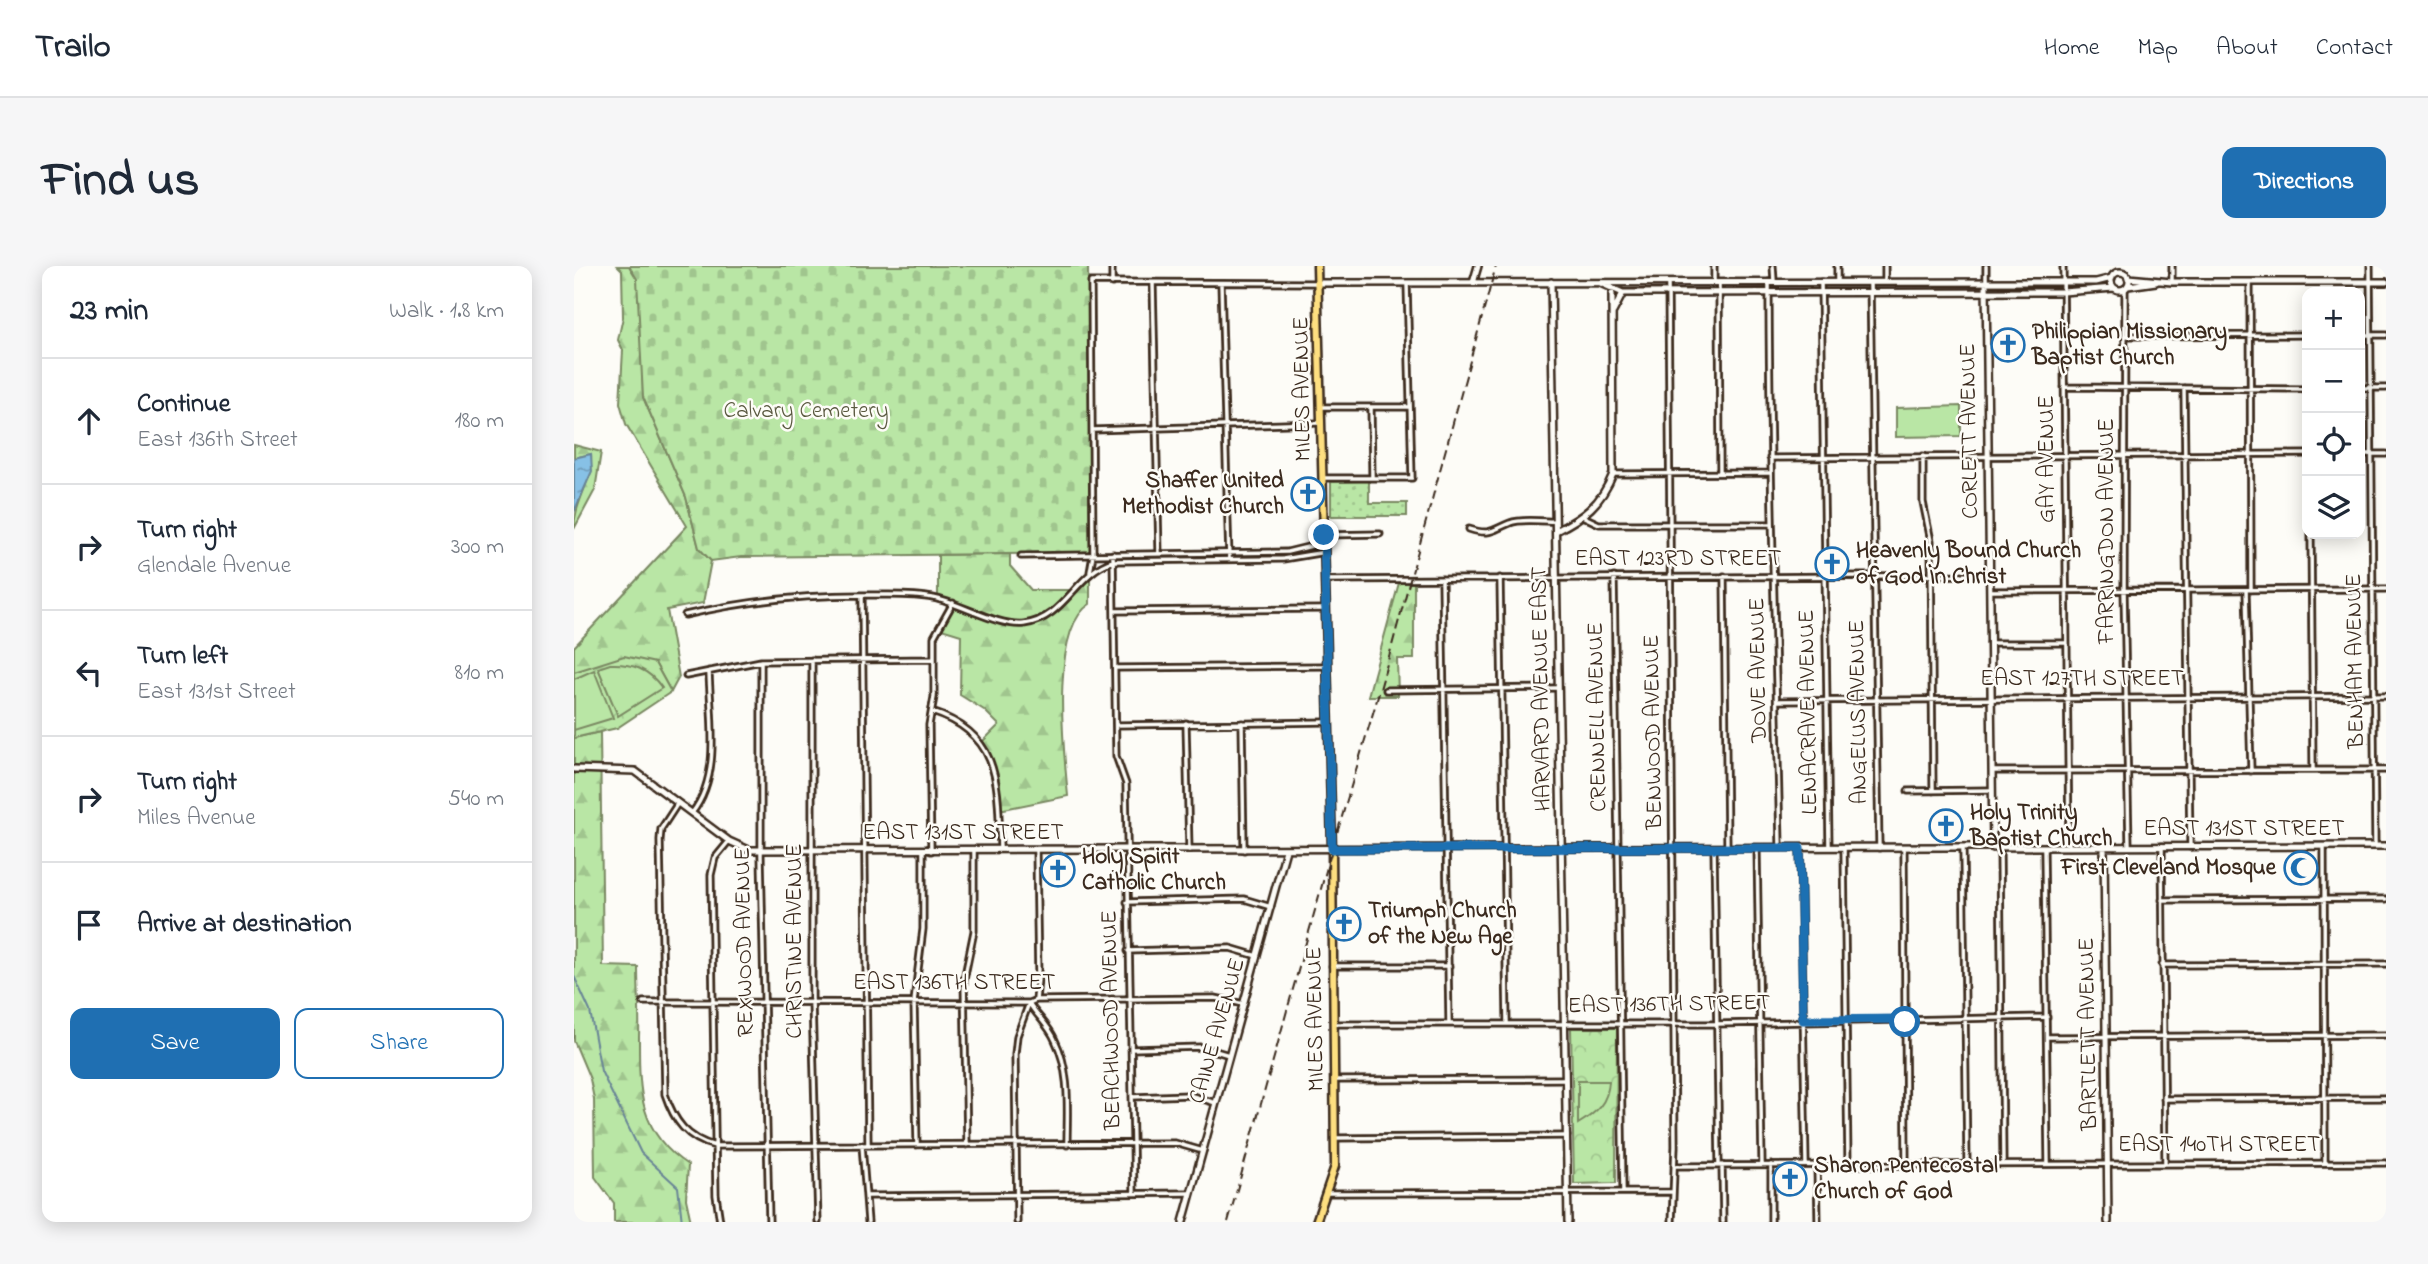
<!DOCTYPE html>
<meta charset="utf-8">
<style>
:root{--surface:#fff;--page:#f6f6f7;--text:#1f2937;--muted:#747a83;--line:#e0e1e3;--accent:#1f6fb2}
body{margin:0;font-family:"Indie Flower",sans-serif;background:var(--page);color:var(--text)}
.controls{position:absolute;right:21px;top:21px;display:grid;overflow:hidden;border-radius:14px;box-shadow:0 4px 18px #0003}
.controls button{width:63px;height:63px;display:grid;place-items:center;padding:0;border:0;border-bottom:2px solid var(--line);background:var(--surface);color:var(--text);font:35px sans-serif}
.stop{position:absolute;width:21px;height:21px;margin:-16px;border:5px solid #1f6fb2;border-radius:50%;background:#fff}
.stop.end{background:#1f6fb2;border-color:#fff;box-shadow:0 2px 7px #0008}
.list{margin:0;padding:0;list-style:none}
h2{display:flex;justify-content:space-between;align-items:center;height:91px;margin:0;padding:0 28px;font-size:30px}
h2 small{font-size:23px;font-weight:400;color:var(--muted)}
.list li{display:grid;grid-template-columns:46px 1fr auto;gap:21px;align-items:center;box-sizing:border-box;height:126px;padding:0 28px;border-top:2px solid var(--line)}
.list b{display:block;font-size:26px;white-space:nowrap}
.list p{margin:0;font-size:23px;white-space:nowrap;color:var(--muted)}
.list em{font-size:23px;font-style:normal;color:var(--muted)}
.actions{display:flex;gap:14px;padding:21px 28px}
.actions a{flex:1;padding:16px 0;border:2px solid var(--accent);border-radius:14px;text-align:center;font-size:24px;color:var(--accent)}
.actions .main{background:var(--accent);color:#fff}
.icon{flex:none;width:38px;height:38px;fill:none;stroke:currentColor;stroke-width:2;stroke-linecap:round;stroke-linejoin:round}
.map{position:relative;flex:none;width:1812px;height:956px;overflow:hidden;border-radius:14px}
header{display:flex;align-items:center;gap:42px;box-sizing:border-box;height:98px;padding:0 35px;background:var(--surface);border-bottom:2px solid var(--line)}
header strong{font-size:33px}
nav{display:flex;gap:38px;margin-inline-start:auto;font-size:24px}
.intro{display:flex;align-items:center;justify-content:space-between;box-sizing:border-box;height:168px;padding:0 42px}
h1{margin:0;font-size:49px}
.button{padding:18px 32px;border-radius:14px;background:var(--accent);color:#fff;font-size:24px;font-weight:700}
main{display:flex;gap:42px;padding:0 42px}
aside{flex:1;background:var(--surface);border-radius:14px;box-shadow:0 4px 18px #0003}
.map>svg:first-child{display:block}
</style>
<header>
<strong>Trailo</strong>
<nav><a>Home</a><a>Map</a><a>About</a><a>Contact</a></nav>
</header>
<div class="intro"><h1>Find us</h1><a class="button">Directions</a></div>
<main>
<aside>
<h2>23 min<small>Walk · 1.8 km</small></h2>
<ul class="list">
<li><svg class="icon" aria-label="ahead" viewBox="0 0 24 24"><path d="M12 20V5M6 11l6-6 6 6"/></svg><div><b>Continue</b><p>East 136th Street</p></div><em>180 m</em></li>
<li><svg class="icon" aria-label="right" viewBox="0 0 24 24"><path d="M7 20v-9h11M14 6l5 5-5 5"/></svg><div><b>Turn right</b><p>Glendale Avenue</p></div><em>300 m</em></li>
<li><svg class="icon" aria-label="left" viewBox="0 0 24 24"><path d="M17 20v-9H6M10 6l-5 5 5 5"/></svg><div><b>Turn left</b><p>East 131st Street</p></div><em>810 m</em></li>
<li><svg class="icon" aria-label="right" viewBox="0 0 24 24"><path d="M7 20v-9h11M14 6l5 5-5 5"/></svg><div><b>Turn right</b><p>Miles Avenue</p></div><em>540 m</em></li>
<li><svg class="icon" aria-label="arrive" viewBox="0 0 24 24"><path d="M6 21V4h12l-3 4 3 4H6"/></svg><div><b>Arrive at destination</b></div></li>
</ul>
<div class="actions"><a class="main">Save</a><a>Share</a></div>
</aside>
<div class="map">
<svg width="1812" height="956" viewBox="0 0 1812 956">
<defs>
<pattern id="grass-dots" width="8" height="8" patternUnits="userSpaceOnUse" patternTransform="scale(1.75)"><rect width="8" height="8" fill="#b9e6a5"/><path d="M2 2h.1M6 6h.1" fill="none" stroke="#a0c58e" stroke-width="1.8" stroke-linecap="round"/></pattern>
<pattern id="forest-firs" width="22" height="20" patternUnits="userSpaceOnUse" patternTransform="scale(1.75)"><rect width="22" height="20" fill="#b9e6a5"/><path d="M5 1l3.5 6h-7zM16 11l3.5 6h-7z" fill="#a0c58e"/></pattern>
<pattern id="cemetery-stones" width="16" height="16" patternUnits="userSpaceOnUse" patternTransform="scale(1.75)"><rect width="16" height="16" fill="#b9e6a5"/><path d="M2 7V4a2 2 0 0 1 4 0v3zM10 15v-3a2 2 0 0 1 4 0v3z" fill="#a0c58e"/></pattern>
<pattern id="park-crowns" width="20" height="18" patternUnits="userSpaceOnUse" patternTransform="scale(1.75)"><rect width="20" height="18" fill="#b9e6a5"/><path d="M2 6a3 3 0 1 1 6 0M12 15a3 3 0 1 1 6 0" fill="none" stroke="#a0c58e"/></pattern>
<pattern id="water-ripples" width="26" height="14" patternUnits="userSpaceOnUse" patternTransform="scale(1.75)"><rect width="26" height="14" fill="#87c1e6"/><path d="M2 4q2-2 4 0t4 0M15 11q2-2 4 0t4 0" fill="none" stroke="#709dba"/></pattern>
</defs>
<rect width="100%" height="100%" fill="#fdfcf7"/>
<filter id="ink" filterUnits="userSpaceOnUse"><feTurbulence type="fractalNoise" baseFrequency=".0143" numOctaves="2"/><feDisplacementMap in="SourceGraphic" scale="14" xChannelSelector="R" yChannelSelector="G"/><feConvolveMatrix kernelMatrix="1 2 1 2 8 2 1 2 1" color-interpolation-filters="sRGB"/></filter>
<g filter="url(#ink)">
<path fill="url(#grass-dots)" stroke="#7a8862" stroke-width="2" d="M795 215V237H833V250H757V216Z"/>
<path fill="url(#forest-firs)" stroke="#7a8862" stroke-width="2" d="M43 0H65L69 131 112 231 125 282 137 295 129 337 93 344 105 411 97 426 81 397 0 406V381L113 260 52 158 46 137 49 84 44 74 49 51 48 5Z
M0 179 27 186 21 224 0 263C0 236 19 216 17 188L0 192Z
M436 288V300L457 324H500L516 306V338C475 363 490 487 494 530L425 544 415 491 408 476 425 459 410 444 386 429 387 369 364 362 379 337 364 333V289Z
M826 313H840V393H823L824 430H794Z
M26 466 29 700 64 701C64 724 66 748 65 771 65 823 64 867 114 899L112 933 117 956H40V937L21 911 20 833 16 813 0 775V472Z"/>
<path fill="url(#cemetery-stones)" stroke="#7a8862" stroke-width="2" d="M55 0H514L517 287 167 291 137 295 125 282 112 231 69 131 63 13Z"/>
<path fill="url(#park-crowns)" stroke="#7a8862" stroke-width="2" d="M50 390 81 397 97 426 43 462 0 472V406Z
M997 762H1043L1042 917 1000 918Z"/>
<path fill="#b9e6a5" stroke="#7a8862" stroke-width="2" d="M1387 140V170L1322 171V142Z
M36 398C58 397 75 403 88 422L44 450 24 402Z
M20 404 39 452 0 464V413Z
M1004 815H1035C1034 837 1022 847 1004 858Z"/>
<path fill="url(#water-ripples)" stroke="#698596" stroke-width="2" d="M17 188 18 205 0 246V192Z"/>
<g fill="none" stroke-linecap="round" stroke-linejoin="round">
<path stroke="#698596" stroke-width="2" d="M0 710 16 745 27 805 67 887 104 921 108 956"/>
<defs>
<path id="street" d="M1140 0V15
M1199 0 1200 15
M1263 0V15
M1311 0V15
M1489 0 1495 581
M1796 0 1801 579
M1412 15V0
M1598 15V0
M1195 16C1195 204 1202 392 1206 580
M1247 16 1255 581
M1676 16 1677 324
M538 17V0
M579 17 585 288
M647 17 655 293
M1094 17 1101 880 1098 956
M1145 17 1146 207
M1296 17 1305 582
M1551 22 1550 324 1555 580
M1786 69H1812
M1550 70 1733 69
M1490 121 1733 123
M1610 122 1616 581
M1786 122H1812
M747 141H836
M797 141 798 212
M519 164 745 157
M1786 188H1812
M1349 190V236L1357 275 1359 525
M1196 192 1733 188
M1040 208 1195 207
M749 212H838L833 17
M1010 251 1025 258H1196
M895 263C917 270 918 264 936 257 948 252 968 256 981 255
M1737 268 1739 504
M750 269 806 268
M539 288 542 490 552 518 560 927
M447 290 713 286 750 277
M516 306 519 289 517 16 742 17
M1150 310 1153 581
M1040 311 1049 926
M926 312 933 757
M868 313 875 758
M753 314 1416 309
M1672 324 1677 505
M1416 325 1812 323
M288 329 294 879
M540 345 752 343
M111 349C175 334 235 328 300 329 319 329 340 328 359 332 386 337 424 361 450 358 491 353 502 306 539 295L709 293 751 286
M1416 377H1491
M238 394V735L244 956
M187 395V590L195 956
M541 402 753 400
M112 410 187 395 359 393
M812 424 984 422
M1204 435 1812 430
M358 446C428 468 424 520 426 583
M612 457 615 584
M668 457 670 584
M542 459 754 456
M1419 505 1812 504
M1334 525 1418 524
M104 537 87 563 86 574 91 828C100 855 113 873 141 880L601 877 629 885
M118 547C148 509 136 451 135 405
M1588 580 1591 897
M1750 580 1751 897
M1470 581 1474 897
M1140 582 1145 899
M1183 582 1188 899
M1226 582 1232 898
M1270 582 1274 898
M1330 582 1332 897
M1389 582 1393 897
M1426 582 1429 897
M357 585 355 459 360 431V371L379 337
M1588 634 1812 633
M553 636 670 633 697 641
M554 685 656 682 683 690
M1588 699 1812 698
M758 700H875
M462 734 464 713 462 584
M69 736 455 737 462 734 641 732 670 738
M455 737C463 750 475 760 481 774 497 806 493 844 493 879
M761 758H1142L1473 751
M1473 771 1812 769
M557 783 628 781 655 789
M761 814 991 813
M558 831 615 829 642 837
M1590 833 1812 832
M761 872 993 870
M288 879 294 956
M343 879 340 736 349 663V585
M393 879 390 714 400 665V585
M1148 899 1149 956
M1197 899V956
M1243 899 1244 956
M1100 900 1812 897
M753 927 1097 926
M294 930 617 927
M146 956 142 929 137 609 141 592 155 575
M443 956 441 788 443 770 455 737"/>
<path id="secondary" d="M1537 15a9 9 0 1 1 18 0a9 9 0 1 1-18 0Z
M1554 12 1598 16H1812
M977 16 994 956
M1412 16 1419 582
M744 17 1522 16 1538 12
M899 17 904 0
M1026 17 1049 27 1489 26 1540 22
M1554 20 1582 16
M1039 46 1049 27
M982 265C1010 251 1027 238 1039 208L1038 28
M0 503 61 505 155 575 175 584 1812 580
M1530 580 1534 956
M609 956 712 584"/>
<path id="primary" d="M742 956 761 900 758 583 743 0"/>
</defs>
<use href="#street" stroke="#3b2a1e" stroke-width="9"/>
<use href="#secondary" stroke="#3b2a1e" stroke-width="10"/>
<use href="#primary" stroke="#3b2a1e" stroke-width="11"/>
<use href="#street" stroke="#fdfcf7" stroke-width="3.5"/>
<use href="#secondary" stroke="#fdfcf7" stroke-width="5"/>
<use href="#primary" stroke="#fedf80" stroke-width="6"/>
<path stroke="#3b2a1e" stroke-width="2" stroke-dasharray="10 5" stroke-linecap="butt" d="M654 956 755 594 805 427 922 0"/>
</g>
</g>
<g fill="none" stroke-linecap="round" stroke-linejoin="round" filter="url(#ink)">
<path stroke="#1f6fb2" stroke-width="9" d="M750 269 758 583 1226 582 1229 754 1331 753V756"/>
</g>
<defs>
<symbol id="church-ring" viewBox="-11 -11 22 22"><circle r="9.5" fill="#fdfcf7" stroke="#1f6fb2" stroke-width="1.5"/><path d="M-1.2-6h2.4v3.5h3.3v2.4h-3.3V6h-2.4V-.1h-3.3v-2.4h3.3Z" fill="#1f6fb2"/></symbol>
<symbol id="mosque-ring" viewBox="-11 -11 22 22"><circle r="9.5" fill="#fdfcf7" stroke="#1f6fb2" stroke-width="1.5"/><path d="M3.5-4.9A6 6 0 1 0 3.5 4.9A5 5 0 1 1 3.5-4.9Z" fill="#1f6fb2"/></symbol>
</defs>
<g fill-rule="evenodd">
<use href="#church-ring" x="1415" y="60" width="38" height="38"/>
<use href="#church-ring" x="715" y="209" width="38" height="38"/>
<use href="#church-ring" x="1239" y="279" width="38" height="38"/>
<use href="#church-ring" x="1353" y="541" width="38" height="38"/>
<use href="#mosque-ring" x="1708" y="583" width="38" height="38"/>
<use href="#church-ring" x="465" y="585" width="38" height="38"/>
<use href="#church-ring" x="751" y="639" width="38" height="38"/>
<use href="#church-ring" x="1197" y="894" width="38" height="38"/>
</g>
<g text-anchor="middle" dominant-baseline="central" stroke-width="5" stroke-linejoin="round" paint-order="stroke">
<g font-size="23" font-weight="bold" fill="#3b2a1e" stroke="#fdfcf7" text-anchor="start">
<text x="1458" y="66">Philippian Missionary<tspan x="1458" dy="26">Baptist Church</tspan></text>
<text x="710" y="215" text-anchor="end">Shaffer United<tspan x="710" dy="26">Methodist Church</tspan></text>
<text x="1282" y="285">Heavenly Bound Church<tspan x="1282" dy="26">of God In Christ</tspan></text>
<text x="1396" y="547">Holy Trinity<tspan x="1396" dy="26">Baptist Church</tspan></text>
<text x="508" y="591">Holy Spirit<tspan x="508" dy="26">Catholic Church</tspan></text>
<text x="1702" y="602" text-anchor="end">First Cleveland Mosque</text>
<text x="794" y="645">Triumph Church<tspan x="794" dy="26">of the New Age</tspan></text>
<text x="1240" y="900">Sharon Pentecostal<tspan x="1240" dy="26">Church of God</tspan></text>
</g>
<g font-size="23" fill="#3b2a1e" stroke="#fdfcf7">
<text transform="translate(729 123) rotate(-91)">MILES AVENUE</text>
<text transform="translate(1396 165) rotate(-91)">CORLETT AVENUE</text>
<text transform="translate(1473 193) rotate(-90)">GAY AVENUE</text>
<text transform="translate(1533 265) rotate(-90)">FARRINGDON AVENUE</text>
<text x="1104" y="293">EAST 123RD STREET</text>
<text transform="translate(1782 395) rotate(-91)">BENHAM AVENUE</text>
<text transform="translate(1185 404) rotate(-91)">DOVE AVENUE</text>
<text x="1508" y="413">EAST 127TH STREET</text>
<text transform="translate(968 423) rotate(-91)">HARVARD AVENUE EAST</text>
<text transform="translate(1235 446) rotate(-91)">LENACRAVE AVENUE</text>
<text transform="translate(1285 446) rotate(-91)">ANGELUS AVENUE</text>
<text transform="translate(1024 451) rotate(-91)">CRENNELL AVENUE</text>
<text transform="translate(1080 466) rotate(-91)">BENWOOD AVENUE</text>
<text x="1670" y="563">EAST 131ST STREET</text>
<text x="389" y="567">EAST 131ST STREET</text>
<text transform="translate(221 675) rotate(-90)">CHRISTINE AVENUE</text>
<text transform="translate(171 676) rotate(-91)">REXWOOD AVENUE</text>
<text x="380" y="717">EAST 136TH STREET</text>
<text transform="translate(1095 739) rotate(-1)">EAST 136TH STREET</text>
<text transform="translate(742 753) rotate(-91)">MILES AVENUE</text>
<text transform="translate(538 754) rotate(-91)">BEACHWOOD AVENUE</text>
<text transform="translate(644 765) rotate(-74)">CAINE AVENUE</text>
<text transform="translate(1515 768) rotate(-91)">BARTLETT AVENUE</text>
<text x="1645" y="879">EAST 140TH STREET</text>
</g>
<g font-size="23" fill="#5a5940" stroke="#fdfcf7">
<text x="232" y="145">Calvary Cemetery</text>
</g>
</g>
</svg>
<div class="controls">
<button>+</button>
<button>−</button>
<button><svg class="icon" aria-label="locate" viewBox="0 0 24 24"><circle cx="12" cy="12" r="6"/><path d="M12 2v4M12 18v4M2 12h4M18 12h4"/></svg></button>
<button><svg class="icon" aria-label="layers" viewBox="0 0 24 24"><path d="M12 4l9 5-9 5-9-5zM3 14l9 5 9-5"/></svg></button>
</div>
<div class="stop" style="left:1331px;top:756px"></div>
<div class="stop end" style="left:750px;top:269px"></div>
</div>
</main>
